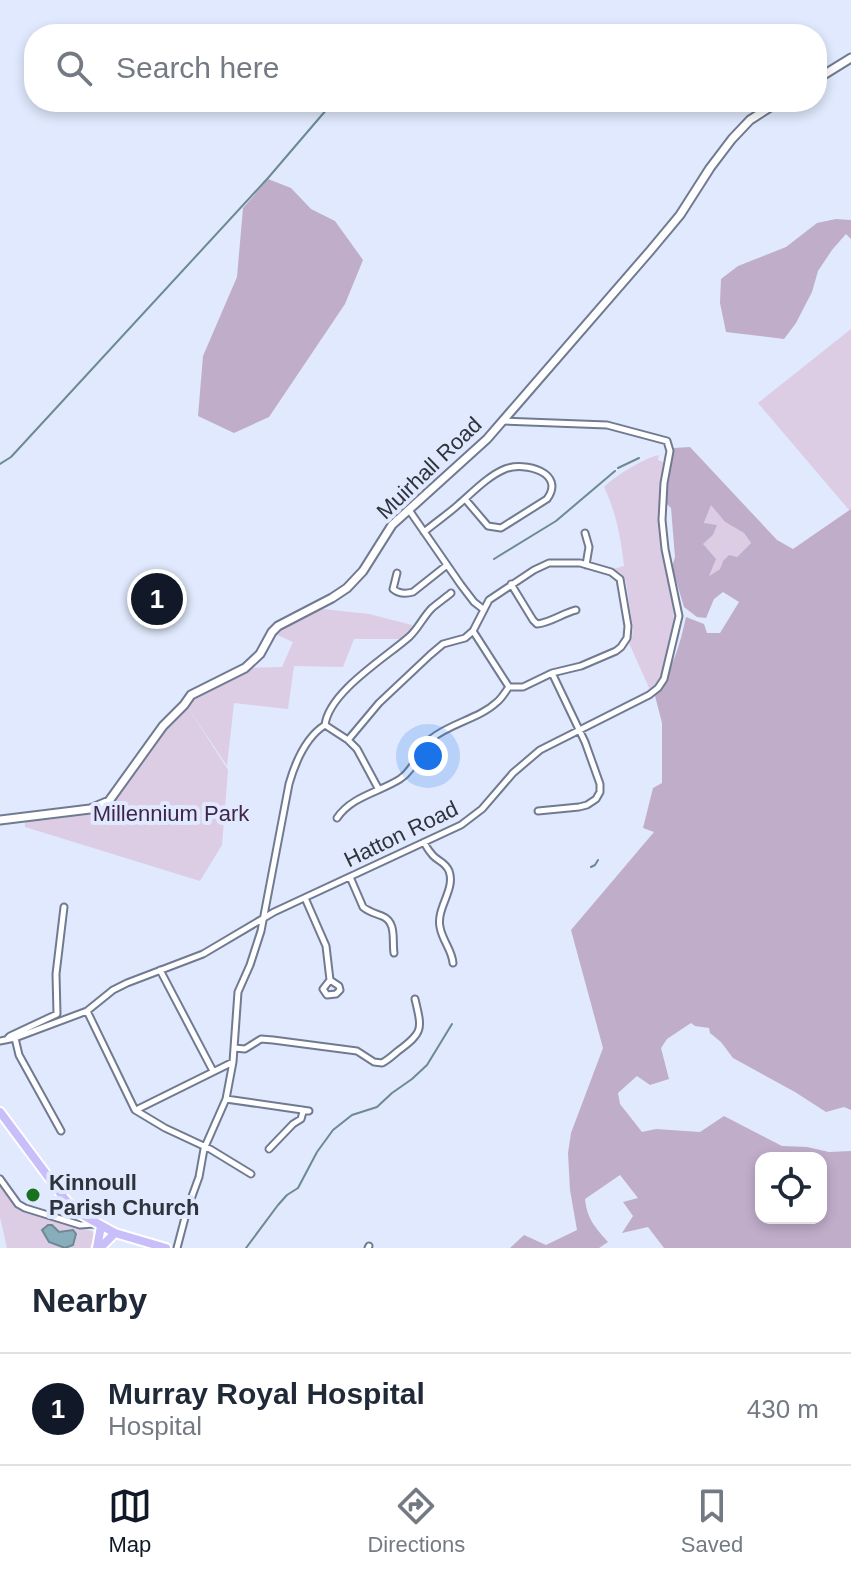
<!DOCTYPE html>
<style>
:root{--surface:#fff;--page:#f2f2f3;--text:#1f2937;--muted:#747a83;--line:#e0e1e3;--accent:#111827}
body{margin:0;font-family:Helvetica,sans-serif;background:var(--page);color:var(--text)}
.controls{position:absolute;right:24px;bottom:24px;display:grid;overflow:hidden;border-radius:16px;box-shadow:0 4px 12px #0003}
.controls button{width:72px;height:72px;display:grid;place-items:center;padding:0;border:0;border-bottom:2px solid var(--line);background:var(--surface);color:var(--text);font:40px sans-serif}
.you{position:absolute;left:428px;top:756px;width:28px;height:28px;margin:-20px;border:6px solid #fff;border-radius:50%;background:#1a73e8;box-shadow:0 0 0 12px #1a73e833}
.badge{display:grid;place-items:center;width:52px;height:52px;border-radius:50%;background:var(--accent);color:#fff;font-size:26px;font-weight:700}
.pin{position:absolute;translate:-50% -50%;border:4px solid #fff;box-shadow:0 2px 8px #0006}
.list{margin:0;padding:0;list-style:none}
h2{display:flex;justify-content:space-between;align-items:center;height:104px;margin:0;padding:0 32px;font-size:34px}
h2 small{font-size:26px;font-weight:400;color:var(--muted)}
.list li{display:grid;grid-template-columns:52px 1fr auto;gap:24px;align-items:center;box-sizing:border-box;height:112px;padding:0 32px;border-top:2px solid var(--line)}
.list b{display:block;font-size:30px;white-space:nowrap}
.list p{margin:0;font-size:26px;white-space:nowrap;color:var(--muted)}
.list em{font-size:26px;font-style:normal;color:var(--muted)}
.icon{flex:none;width:44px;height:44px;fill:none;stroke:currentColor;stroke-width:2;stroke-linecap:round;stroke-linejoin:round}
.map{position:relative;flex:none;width:851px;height:1248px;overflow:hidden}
.search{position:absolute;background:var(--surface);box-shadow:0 4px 12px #0003;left:24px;right:24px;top:24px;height:88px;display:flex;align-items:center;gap:20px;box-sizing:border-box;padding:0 28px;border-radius:32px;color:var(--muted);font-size:30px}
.sheet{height:216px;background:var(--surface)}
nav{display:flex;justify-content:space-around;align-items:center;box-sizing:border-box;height:112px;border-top:2px solid var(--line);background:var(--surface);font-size:22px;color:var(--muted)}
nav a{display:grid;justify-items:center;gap:4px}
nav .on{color:var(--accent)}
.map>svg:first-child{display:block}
</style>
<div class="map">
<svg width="851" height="1248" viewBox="0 0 851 1248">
<rect width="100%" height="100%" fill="#e0e9fd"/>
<path fill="#dccde5" d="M851 329V509L849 510 758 403Z
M659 455 658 460 663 462C662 483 658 504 659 524 661 551 670 577 673 603 676 627 669 675 650 690L629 643 632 636 633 629 626 582 621 573 613 569 624 566C621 538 616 512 604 487 615 476 644 458 659 455Z
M711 504 725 522 744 533 751 543 737 557 723 561 720 569 707 577 703 544 713 535 716 525 704 524Z
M323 609 369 614 412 625 411 632 402 639H354L343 667 294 666 288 709 234 703 227 766 187 706 191 695 245 668 282 667 293 642 277 635 283 627Z
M187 706 228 770 222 845 200 881 25 827V820L91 812 106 807 125 787 163 733Z
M0 1183 22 1210 57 1222 92 1231 95 1236 90 1248H7L0 1217Z"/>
<path fill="#c0adca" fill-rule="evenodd" d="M268 179 291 188 311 209 335 221 363 260 345 304 269 417 234 433 198 416 203 356 237 277 243 208Z
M836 219 851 220V239L846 234 832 250 818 271 812 292 796 323 784 339 726 332 720 303 721 279 738 266 786 247 817 223Z
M690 447 777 540 793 549 851 509V1110L844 1107 826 1112 795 1092 733 1058 721 1042 710 1033 709 1028 695 1026 691 1023 667 1039 661 1048 669 1079 650 1085 637 1076 618 1093 620 1104 642 1132 656 1129 700 1132 724 1116 782 1146 807 1147 829 1152 851 1151V1248H664L648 1227 622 1233 633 1216 623 1202 638 1198 620 1175 585 1199C587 1219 595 1227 608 1242L599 1248H510L524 1235 546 1245 577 1230 570 1190 568 1153 571 1133 603 1048 571 930 654 832 643 828 653 788 662 783V723L654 692C673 671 680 644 686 617L704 624 707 633H720L739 602 723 592 714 599 706 618 697 617 684 607 672 567 675 557 671 508 666 503 667 487 674 448ZM711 505 725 522 744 533 751 543 737 557 729 555 723 561 720 569 709 576 716 559 703 544 713 535 717 525 704 523ZM761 1158H821V1218H761Z"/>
<path fill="#87aeba" stroke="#6c8994" stroke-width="2" d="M48 1225H52L59 1232 73 1230 76 1234 73 1245 65 1248 49 1242 42 1230Z"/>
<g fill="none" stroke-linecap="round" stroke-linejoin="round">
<path stroke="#6c8994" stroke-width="2" d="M0 464 11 457 268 178 333 102
M618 468 639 458
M494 559 556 521 615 471
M591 867 595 865 598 860
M246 1248 278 1205 287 1195 298 1188 317 1152 333 1130 352 1115 377 1107 392 1093 412 1079 427 1065 452 1024"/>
<defs>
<path id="minor" d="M409 510 461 585 474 602 483 609
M424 532C436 522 448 514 459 504 473 492 488 476 505 469 525 461 566 473 547 499L501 528 488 526 465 499
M585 533 589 547 586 565
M397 573 393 589C399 594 406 594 413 592L447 565
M511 584 533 620 537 624C550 623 563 613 576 610
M473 631 509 687
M325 725 348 740 357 749 378 788
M538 811 579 807 587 805 596 799 600 792V784L585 742 552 673
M337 818C352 796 380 792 400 779 415 769 418 751 431 739 450 723 479 719 497 702 502 698 505 692 509 687H523L552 673 581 666 616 651 621 647 627 638 628 626 620 579 611 572 580 563H549L534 570 489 600 473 631 465 638 443 644 430 655 379 703 348 740
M424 842C426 846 428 850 431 853 436 861 445 861 449 871 456 889 436 908 440 927 442 940 452 950 453 963
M350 877 363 907C369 912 374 913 382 916 397 922 392 940 394 953
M305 898 326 946 330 980 323 989 327 995 336 994 340 990 339 986 330 980
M160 970 213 1071
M87 1011 135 1110 165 1128 210 1149 251 1174
M8 1038 10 1036 57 1014 56 974 64 907
M15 1038 19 1055 61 1131
M0 1041 15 1038 87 1011 113 990 127 983 203 954 274 912 461 825 482 809 513 773 540 750 649 695 658 688 664 679 679 616 665 549 662 520 664 483 670 451 667 441 607 425 503 421
M234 1048 245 1049 261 1039 273 1040 357 1051 374 1062 382 1063C388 1060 392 1056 398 1051 424 1032 422 1029 415 999
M226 1099 309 1111
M136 1110 233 1062
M269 1149 293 1124 301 1119 303 1112 301 1110
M0 1179 18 1204 25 1208 80 1225 94 1224
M177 1248 187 1210 199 1177 204 1149 226 1099 233 1062 238 992 250 965 261 931 289 784C295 763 306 737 325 725 329 692 385 658 409 637 418 629 423 617 432 608 438 603 445 598 451 593
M368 1248 369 1246"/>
<path id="tertiary" d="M817 79 851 58
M0 820 90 809 109 801 163 726 184 705 191 695 245 668 260 654 272 632 278 626 332 598 347 588 363 571 392 525 487 439 650 251 680 215 710 168 732 139 750 120 778 102"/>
<path id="primary" d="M0 1112 64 1198 77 1212 115 1233 166 1248
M97 1248 101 1226
M100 1248 115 1233"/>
</defs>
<use href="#minor" stroke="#707a90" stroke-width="9"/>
<use href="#tertiary" stroke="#707a90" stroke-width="11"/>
<use href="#primary" stroke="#fff" stroke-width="12"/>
<use href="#minor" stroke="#fff" stroke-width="5"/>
<use href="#tertiary" stroke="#fff" stroke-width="7"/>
<use href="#primary" stroke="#c8bffa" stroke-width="8"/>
</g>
<circle fill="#17711e" stroke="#e0e9fd" stroke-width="3" cx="33" cy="1195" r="8"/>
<g text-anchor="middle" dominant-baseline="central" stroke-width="8" stroke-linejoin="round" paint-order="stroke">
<g font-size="22" fill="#2e333c" stroke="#e0e9fd">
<text transform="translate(429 468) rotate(-44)">Muirhall Road</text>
<text transform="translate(401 834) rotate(-26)">Hatton Road</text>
</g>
<g font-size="22" fill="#3f244c" stroke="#e0e9fd">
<text x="171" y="813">Millennium Park</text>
</g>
<g font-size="22" font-weight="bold" fill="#2e333c" stroke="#e0e9fd" text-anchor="start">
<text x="49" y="1182">Kinnoull<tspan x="49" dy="25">Parish Church</tspan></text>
</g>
</g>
</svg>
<div class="controls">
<button><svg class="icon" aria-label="locate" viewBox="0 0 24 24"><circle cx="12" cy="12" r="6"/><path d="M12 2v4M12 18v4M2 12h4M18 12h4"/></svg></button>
</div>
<div class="you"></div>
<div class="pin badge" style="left:157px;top:599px">1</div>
<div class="search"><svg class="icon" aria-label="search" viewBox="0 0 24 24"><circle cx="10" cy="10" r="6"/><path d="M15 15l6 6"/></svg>Search here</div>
</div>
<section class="sheet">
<h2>Nearby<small></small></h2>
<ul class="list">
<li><span class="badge">1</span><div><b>Murray Royal Hospital</b><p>Hospital</p></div><em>430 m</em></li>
</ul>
</section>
<nav>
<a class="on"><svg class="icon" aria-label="map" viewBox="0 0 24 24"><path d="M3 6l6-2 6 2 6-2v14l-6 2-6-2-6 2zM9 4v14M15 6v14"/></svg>Map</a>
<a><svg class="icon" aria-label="directions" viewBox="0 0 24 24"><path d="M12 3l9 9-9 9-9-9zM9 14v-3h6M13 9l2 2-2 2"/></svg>Directions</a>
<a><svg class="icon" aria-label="saved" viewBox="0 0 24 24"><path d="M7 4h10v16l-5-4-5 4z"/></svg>Saved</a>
</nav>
